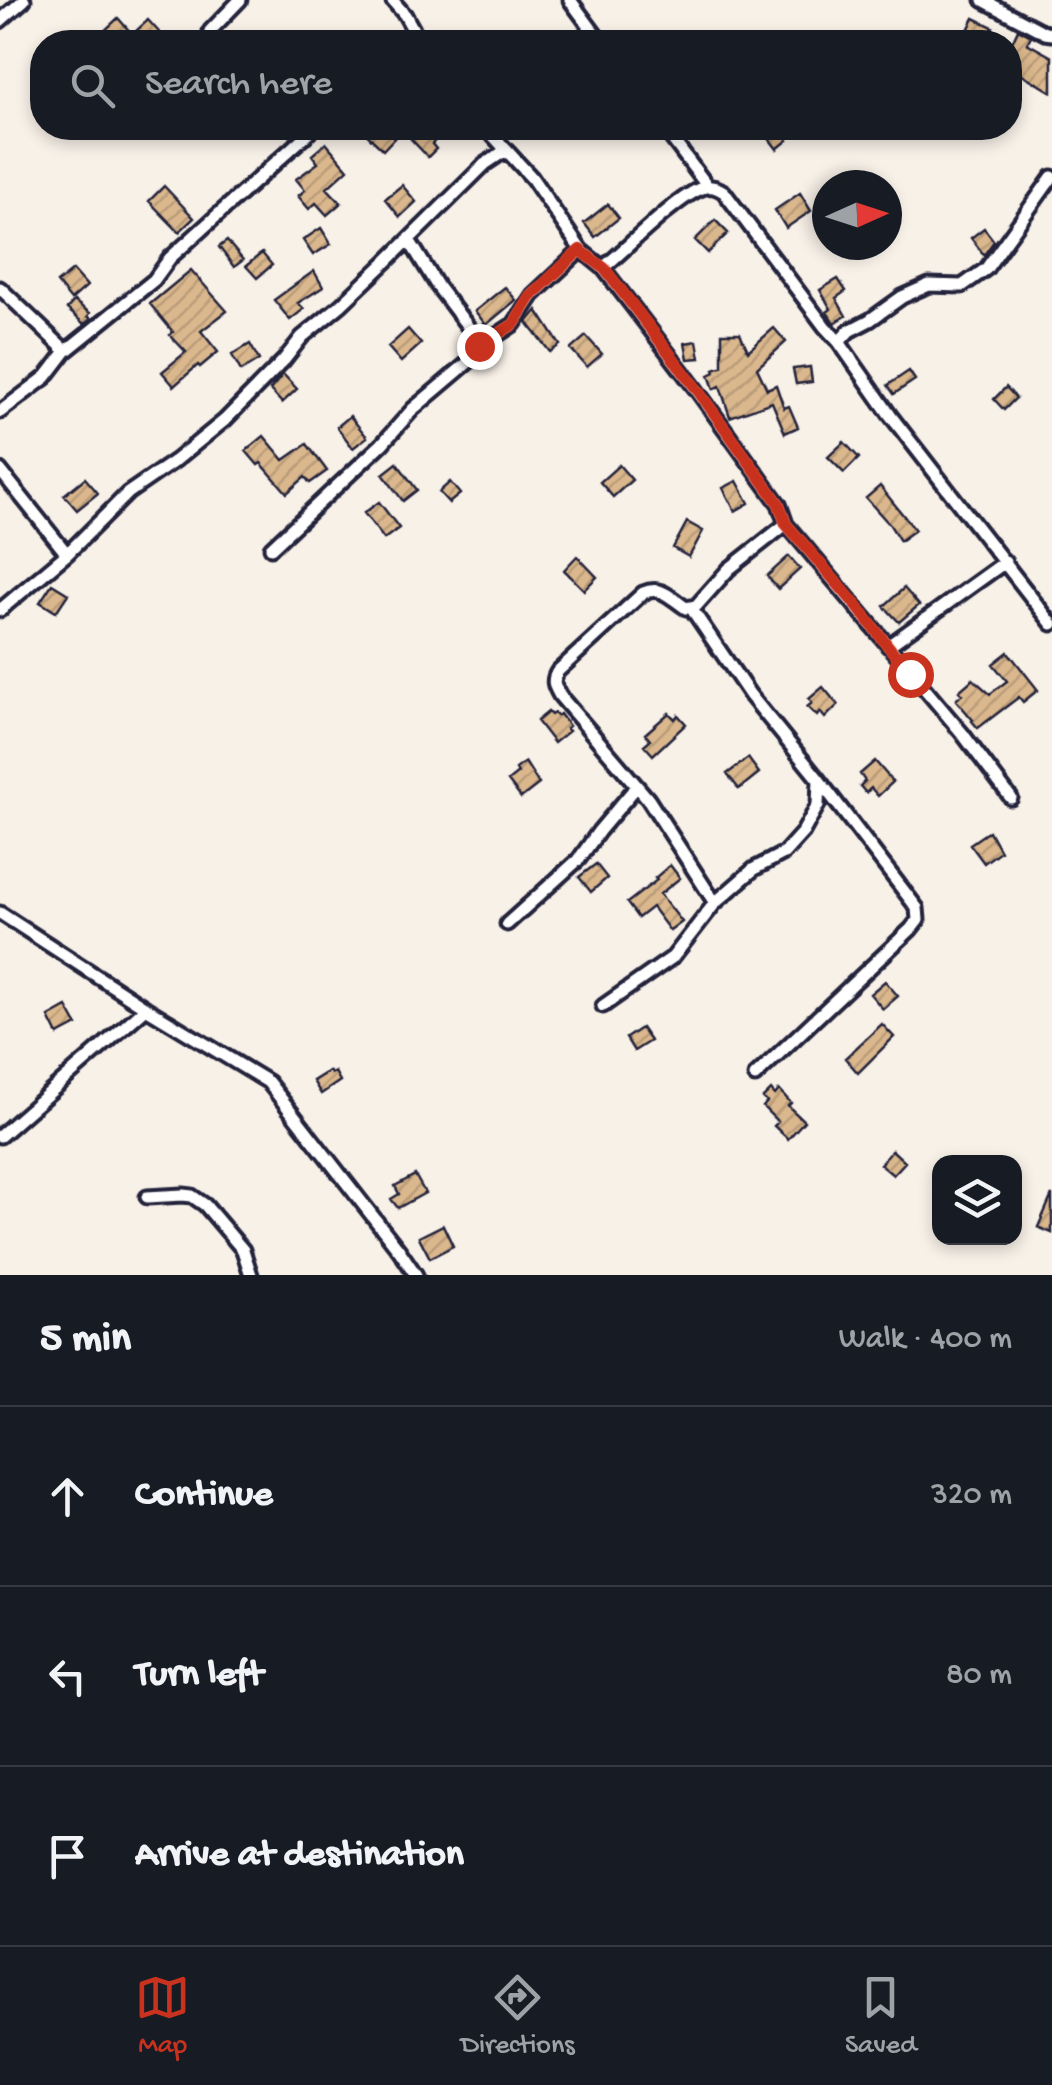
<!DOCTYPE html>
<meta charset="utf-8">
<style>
:root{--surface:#171b24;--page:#242831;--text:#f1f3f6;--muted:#9ea1a6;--line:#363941;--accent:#c8321e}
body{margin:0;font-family:"Gochi Hand",sans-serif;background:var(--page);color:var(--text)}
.controls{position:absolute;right:30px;bottom:30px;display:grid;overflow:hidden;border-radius:20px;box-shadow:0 5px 15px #0003}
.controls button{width:90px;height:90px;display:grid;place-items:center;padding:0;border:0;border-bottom:2px solid var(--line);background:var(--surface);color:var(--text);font:50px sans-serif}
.compass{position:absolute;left:812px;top:170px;width:90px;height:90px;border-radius:50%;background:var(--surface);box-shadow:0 5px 15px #0003;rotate:87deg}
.stop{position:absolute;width:30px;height:30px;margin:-22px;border:8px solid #c8321e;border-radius:50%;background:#fff}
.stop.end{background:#c8321e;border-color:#fff;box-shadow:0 2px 10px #0008}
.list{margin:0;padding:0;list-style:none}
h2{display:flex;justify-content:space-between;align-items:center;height:130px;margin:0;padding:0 40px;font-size:42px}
h2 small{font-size:32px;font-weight:400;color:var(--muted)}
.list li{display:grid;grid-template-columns:65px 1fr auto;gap:30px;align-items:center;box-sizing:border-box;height:180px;padding:0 40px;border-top:2px solid var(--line)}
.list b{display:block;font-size:38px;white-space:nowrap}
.list em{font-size:32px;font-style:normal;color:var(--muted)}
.icon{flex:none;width:55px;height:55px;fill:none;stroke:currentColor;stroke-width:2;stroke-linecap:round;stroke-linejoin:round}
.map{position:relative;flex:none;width:1052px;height:1275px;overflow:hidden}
.search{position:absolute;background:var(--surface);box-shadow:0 5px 15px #0003;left:30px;right:30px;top:30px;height:110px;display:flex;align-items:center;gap:25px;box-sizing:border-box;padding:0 35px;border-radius:40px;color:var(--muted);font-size:38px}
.sheet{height:670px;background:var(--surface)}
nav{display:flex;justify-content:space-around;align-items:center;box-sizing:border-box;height:140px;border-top:2px solid var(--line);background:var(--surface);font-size:28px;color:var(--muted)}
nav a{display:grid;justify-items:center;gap:5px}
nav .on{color:var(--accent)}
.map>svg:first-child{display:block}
</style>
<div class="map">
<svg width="1052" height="1275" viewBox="0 0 1052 1275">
<defs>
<pattern id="building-hatch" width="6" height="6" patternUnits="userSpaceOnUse" patternTransform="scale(2.5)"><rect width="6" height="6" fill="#dab78c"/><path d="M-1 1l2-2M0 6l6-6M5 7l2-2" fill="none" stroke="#bb9d7a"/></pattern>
</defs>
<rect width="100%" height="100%" fill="#f8f1e8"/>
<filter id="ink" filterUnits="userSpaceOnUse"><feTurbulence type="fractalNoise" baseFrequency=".01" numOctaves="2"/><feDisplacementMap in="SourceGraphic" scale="20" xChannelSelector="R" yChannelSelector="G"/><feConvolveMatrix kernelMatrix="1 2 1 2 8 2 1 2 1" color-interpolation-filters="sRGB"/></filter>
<g filter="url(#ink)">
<path fill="url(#building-hatch)" stroke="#22223b" stroke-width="2.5" d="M118 18 132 34 123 42H106L100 35Z
M974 18 993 27 990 34 995 36 992 42H972L964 38Z
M148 20 168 42H146L136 31Z
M1018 29 1031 36 1027 43 1052 57V92L1010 67V47Z
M360 128H387L396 136 383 150Z
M423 128H430L439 136 432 144 436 149 428 157 411 139Z
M761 128H778L788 140 777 149Z
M326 143 348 169 327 188 341 203 327 215 316 203 309 209 298 196 305 190 296 179 318 163 312 155Z
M402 185 416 202 400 217 385 199Z
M164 186 194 218 179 232 149 201Z
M800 193 811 211 786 228 775 210Z
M608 204 619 218 595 237 584 223Z
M715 220 728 233 708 253 695 240Z
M321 228 331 244 313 255 303 240Z
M984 228 994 241 984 255 971 238Z
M227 241 243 260 234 267 219 247Z
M262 253 272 265 257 278 246 266Z
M73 270 87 286 71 300 57 283Z
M191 270 227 311 201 331 218 352 200 367 198 365 174 386 162 372 186 352 170 335 173 332 150 304Z
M314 271 323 287 298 303 304 309 290 320 274 300Z
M838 279 846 291 836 298 846 316 834 323 827 312 831 309 820 290Z
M505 287 516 300 486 325 475 311Z
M74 301 90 313 88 316 91 319 84 324 67 309Z
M537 310 560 345 550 352 527 322Z
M774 328 786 342 757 368 767 389 776 385 784 408 789 406 798 427 785 433 772 402 730 417 720 386 714 389 709 375 715 372 714 369 722 366V333H740L748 351Z
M408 329 421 344 401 362 388 347Z
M586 336 602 354 587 367 571 349Z
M697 341 700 358 688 359 685 343Z
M250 344 259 360 241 371 232 355Z
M810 367 812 382 796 384 793 369Z
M909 371 915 380 894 394 888 385Z
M283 374 297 389 282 403 270 390Z
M1006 387 1016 398 1004 410 994 399Z
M350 416 367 437 353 448 337 427Z
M264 436 284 460 307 444 327 471 310 483 305 477 287 493 261 463 258 465 246 451Z
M844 442 859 458 844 473 828 457Z
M397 463 417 490 403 501 383 474Z
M619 465 632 480 613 497 600 482Z
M85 478 98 493 77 510 64 495Z
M737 481 749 503 735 511 723 488Z
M450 482 460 494 449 503 439 492Z
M880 486 915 530 900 541 890 525 866 498Z
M379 502 399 528 384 539 364 513Z
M687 522 703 531 689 557 673 548Z
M577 556 597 577 584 590 564 570Z
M789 556 800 569 778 589 767 576Z
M52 584 68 594 56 612 40 602Z
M904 588 919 605 899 622 884 606Z
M1008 652 1038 690 1023 702 1019 697 978 728 972 721 973 720 956 700 962 694 959 691 973 679 990 694 1007 681 993 664Z
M823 687 838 705 825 718 820 712 817 716 807 707 812 703 809 699Z
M548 712 551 715 554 713 557 716 560 714 569 726 566 728 569 731 554 743 537 721Z
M669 713 675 719 678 715 686 724 653 755 644 745 650 740 645 734Z
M748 758 759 773 739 789 727 774Z
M875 761 893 782 878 796 871 788 866 793 860 786 865 781 860 774Z
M525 762 539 784 521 798 508 781 518 773 516 769Z
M989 831 1000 851 984 863 970 844Z
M596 864 607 878 591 892 579 877Z
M670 865 680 878 660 894 682 922 670 931 652 907 638 918 627 903 657 880 655 878Z
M885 981 898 996 883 1009 870 994Z
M67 1007 77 1025 58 1035 49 1017Z
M882 1024 894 1037 858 1073 845 1058Z
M641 1028 650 1041 634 1051 626 1038Z
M329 1071 331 1074 335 1072 340 1081 321 1094 313 1081Z
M771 1090 775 1095 779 1090 791 1103 788 1106 804 1121 788 1139 774 1126 778 1122 763 1107 767 1102 763 1098Z
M892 1150 905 1162 893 1175 880 1164Z
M415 1175 425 1193 398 1208 391 1199 399 1194 395 1186Z
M1052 1195V1233L1038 1227Z
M443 1225 453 1246 430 1258 419 1237Z"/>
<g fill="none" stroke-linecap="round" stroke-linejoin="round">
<defs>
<path id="minor" d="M392 0 405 15 420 42
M570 0 601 42
M983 0 1045 33 1052 34
M0 21 24 0
M210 31 240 0
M486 128 532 178 581 250 603 268 695 388 779 504 786 524 962 733 1011 798
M664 128 708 187
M603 268C626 249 677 197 702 188 711 185 717 187 724 192L825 327 839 342 890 415 1052 624
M0 288 66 351
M839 342 849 331 870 320 902 297 929 285 962 286 986 269 1052 177
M479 347 514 324 533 295 581 250
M0 412 46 377 66 351 154 280 170 258 314 128
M0 470 67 554
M271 548 382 444 413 409 478 354 479 347 475 336 438 287 409 240
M691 608 750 695 819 780 917 908 918 920 911 929 755 1076
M0 610 67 554 128 493 176 460 225 420 284 360 302 337 341 305 386 262 485 164 506 150
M888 646 1005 562
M715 903 648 799 560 696C555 687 551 681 558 671L643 593C662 585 670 598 686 608L696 606 729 569 786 524
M0 913 146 1008 268 1082 399 1250 416 1275
M507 924 579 859 599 831 637 786
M603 1006 673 957 715 903 754 869 784 853 803 832 818 805 819 780
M0 1136 146 1008
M147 1197 183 1195 192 1196 205 1205 243 1250 251 1275"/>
</defs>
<use href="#minor" stroke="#22223b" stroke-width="19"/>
<use href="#minor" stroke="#fff" stroke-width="11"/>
</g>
</g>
<g fill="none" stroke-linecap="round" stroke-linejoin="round" filter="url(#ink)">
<path stroke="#c8321e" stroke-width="12" d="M479 346 514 324 532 295 580 250 604 268 696 388 770 491 779 504 786 524 856 605 910 674"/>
</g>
</svg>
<div class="controls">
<button><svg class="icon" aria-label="layers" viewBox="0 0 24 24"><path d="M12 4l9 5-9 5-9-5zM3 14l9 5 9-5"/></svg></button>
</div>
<svg class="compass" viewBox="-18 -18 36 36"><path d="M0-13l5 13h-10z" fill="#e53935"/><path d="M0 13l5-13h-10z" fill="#9ea1a6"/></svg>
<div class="stop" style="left:910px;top:674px"></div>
<div class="stop end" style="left:479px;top:346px"></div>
<div class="search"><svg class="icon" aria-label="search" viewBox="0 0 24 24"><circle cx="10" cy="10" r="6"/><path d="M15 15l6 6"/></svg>Search here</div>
</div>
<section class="sheet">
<h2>5 min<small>Walk · 400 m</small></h2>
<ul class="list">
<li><svg class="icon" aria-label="ahead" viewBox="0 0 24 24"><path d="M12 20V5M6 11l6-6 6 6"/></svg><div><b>Continue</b></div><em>320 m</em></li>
<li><svg class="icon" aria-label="left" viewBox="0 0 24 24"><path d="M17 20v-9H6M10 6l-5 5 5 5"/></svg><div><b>Turn left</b></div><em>80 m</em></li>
<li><svg class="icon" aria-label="arrive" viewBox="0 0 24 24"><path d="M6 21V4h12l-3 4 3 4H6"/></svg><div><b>Arrive at destination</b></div></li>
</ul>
</section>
<nav>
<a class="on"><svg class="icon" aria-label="map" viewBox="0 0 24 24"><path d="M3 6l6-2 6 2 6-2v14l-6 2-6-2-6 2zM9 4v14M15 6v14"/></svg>Map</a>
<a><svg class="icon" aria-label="directions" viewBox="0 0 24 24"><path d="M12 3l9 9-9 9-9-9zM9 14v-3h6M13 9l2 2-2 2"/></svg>Directions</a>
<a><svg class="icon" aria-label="saved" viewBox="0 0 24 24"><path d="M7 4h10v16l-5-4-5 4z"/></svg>Saved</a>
</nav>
